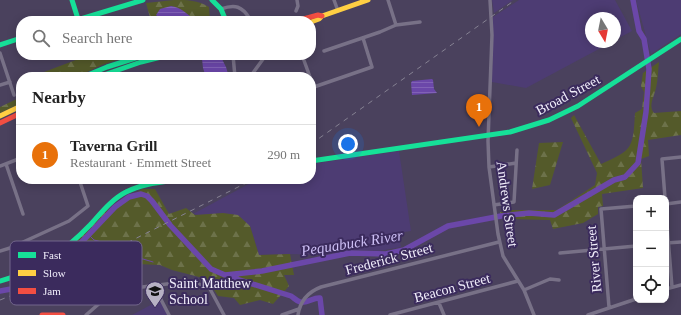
<!DOCTYPE html>
<meta charset="utf-8">
<style>
:root{--surface:#fff;--page:#f6f6f6;--text:#222;--muted:#767676;--line:#e0e0e0;--accent:#65626b}
body{margin:0;font-family:Georgia,serif;background:var(--page);color:var(--text)}
.controls{position:absolute;right:12px;bottom:12px;display:grid;overflow:hidden;border-radius:8px;box-shadow:0 2px 10px #0003}
.controls button{width:36px;height:36px;display:grid;place-items:center;padding:0;border:0;border-bottom:1px solid var(--line);background:var(--surface);color:var(--text);font:20px sans-serif}
.compass{position:absolute;left:585px;top:12px;width:36px;height:36px;border-radius:50%;background:var(--surface);box-shadow:0 2px 10px #0003;rotate:170deg}
.you{position:absolute;left:348px;top:144px;width:14px;height:14px;margin:-10px;border:3px solid #fff;border-radius:50%;background:#1a73e8;box-shadow:0 0 0 6px #1a73e833}
.badge{display:grid;place-items:center;width:26px;height:26px;border-radius:50%;background:var(--accent);color:#fff;font-size:13px;font-weight:700}
.pin{position:absolute;translate:-50% -33px;filter:drop-shadow(0 1px 2px #0008)}
.pin::after{content:'';position:absolute;top:21px;width:14px;height:12px;background:inherit;clip-path:polygon(0 0,100% 0,50% 100%)}
.list{margin:0;padding:0;list-style:none}
h2{display:flex;justify-content:space-between;align-items:center;height:52px;margin:0;padding:0 16px;font-size:17px}
h2 small{font-size:13px;font-weight:400;color:var(--muted)}
.list li{display:grid;grid-template-columns:26px 1fr auto;gap:12px;align-items:center;box-sizing:border-box;height:60px;padding:0 16px;border-top:1px solid var(--line)}
.list b{display:block;font-size:15px;white-space:nowrap}
.list p{margin:0;font-size:13px;white-space:nowrap;color:var(--muted)}
.list em{font-size:13px;font-style:normal;color:var(--muted)}
.icon{flex:none;width:22px;height:22px;fill:none;stroke:currentColor;stroke-width:2;stroke-linecap:round;stroke-linejoin:round}
.map{position:relative;flex:none;width:681px;height:315px;overflow:hidden}
.search{position:absolute;background:var(--surface);box-shadow:0 2px 10px #0003;left:16px;top:16px;width:300px;height:44px;display:flex;align-items:center;gap:10px;box-sizing:border-box;padding:0 14px;border-radius:16px;color:var(--muted);font-size:15px}
.panel{position:absolute;background:var(--surface);box-shadow:0 2px 10px #0003;left:16px;top:72px;width:300px;height:112px;border-radius:16px}
.map>svg:first-child{display:block}
</style>
<div class="map">
<svg width="681" height="315" viewBox="0 0 681 315">
<defs>
<pattern id="forest-firs" width="22" height="20" patternUnits="userSpaceOnUse"><rect width="22" height="20" fill="#545a2a"/><path d="M5 1l3.5 6h-7zM16 11l3.5 6h-7z" fill="#6d724a"/></pattern>
<pattern id="water-rules" width="6" height="5" patternUnits="userSpaceOnUse"><rect width="6" height="5" fill="#6b47a9"/><path d="M0 2.5h6" fill="none" stroke="#8162b6"/></pattern>
</defs>
<rect width="100%" height="100%" fill="#4a415d"/>
<path fill="#4d3c73" d="M492 0H513L494 13Z
M519 0H615L632 31 615 40V18H591V42H612L526 88 492 82 493 17Z
M636 0H681V34L651 54Z
M399 151 411 231 398 233 401 247 379 251 353 250 323 255 290 254 259 255 250 226 193 214 258 179H311V164Z
M160 300 169 315H132Z"/>
<path fill="url(#forest-firs)" d="M174 0C187 0 198 0 209 7L210 21H151L146 3Z
M89 55H131L102 65 76 77H46L44 72Z
M659 62C658 70 658 80 656 88 654 97 648 106 654 113L681 111V135L648 140 649 156 641 159 643 188 602 194 603 206 598 207V214L583 223 553 229 550 220 503 219 500 212 512 210H557L595 185 597 173 571 118 574 115 601 164C633 150 633 148 635 113L642 109 644 92 641 86 643 73Z
M21 97V103L0 113V107Z
M563 142 550 185 532 189 539 143Z
M142 189H155L169 214 186 208 195 215 223 213 238 215 250 226 259 255 290 254 294 275H284L289 286 273 304 260 300 240 305 234 298 218 296 207 279 172 270 160 265 112 263 80 283 69 282 55 258 107 210Z"/>
<path fill="url(#water-rules)" d="M171 6C180 7 188 14 195 21 182 21 165 24 156 15L160 9Z
M201 55H220L226 67 229 77H206L203 68 202 59 200 58Z
M432 79 433 80 434 89 437 93 412 95 411 83 412 81Z"/>
<g fill="none" stroke-linecap="round" stroke-linejoin="round">
<path stroke="#6b47a9" stroke-width="1" d="M88 234 94 240 102 242 107 245 114 253 124 255 132 259H143L153 262"/>
<path stroke="#6b47a9" stroke-width="5.5" d="M227 276 291 296C294 298 297 301 300 302 308 304 313 297 320 298L322 315
M0 291 11 289 25 283 59 262 75 249 115 207 129 197 141 194 147 196 152 201 170 225 211 269 225 275 262 271 350 253 386 254 404 250 448 226 501 216 529 213 554 215 614 180 625 177 638 163 646 112 649 69 644 39 639 31 633 0"/>
<path stroke="#787187" stroke-width="3.5" d="M334 0 338 11
M388 0 396 25
M490 0 492 35 488 141 489 167 498 234 503 256 524 290 534 315
M221 9C235 4 242 6 250 19
M296 11 298 6 297 0
M324 51 380 32 396 25 420 22
M0 53 14 95
M233 55 235 77
M302 55 310 77
M250 77 266 55
M0 85 10 82
M311 88 372 67 363 38
M6 164 23 214
M0 166 21 158
M489 167 516 163
M665 198 662 159 681 157
M666 204 681 202
M494 205 514 202 517 150
M666 212 672 287
M666 243 681 242
M0 251 10 248 69 221 88 206 79 179
M560 253 636 246
M154 286 169 315
M666 289 681 285
M524 290 550 279 559 280
M439 303 444 315
M609 307 601 209 636 206
M86 315 101 302 126 289 183 282 197 283 210 289 224 315
M282 315 299 309
M298 315C300 301 308 292 321 287L499 242
M390 315 518 281
M588 315 636 299"/>
<path stroke="#16e098" stroke-width="5" d="M72 0 78 19
M212 0 221 9 226 21
M74 21 143 0
M0 45 21 38
M83 77 107 67 145 55
M98 77 141 62 169 55
M311 161 510 132 549 120 578 106 681 39
M0 281C36 272 65 251 90 225 101 213 112 199 126 192 143 183 164 182 183 179"/>
<path stroke="#ffcf43" stroke-width="5" d="M311 22 319 19 322 16 368 0
M0 116 21 106"/>
<path stroke="#f24e42" stroke-width="5" d="M296 21 318 15 322 16
M0 123 21 113
M42 315H63"/>
<path stroke="#868293" stroke-width="1" stroke-dasharray="5 5" stroke-linecap="butt" d="M311 144 515 0
M0 300 38 285 83 265 254 179"/>
</g>
<defs>
<symbol id="school-pin" viewBox="-11 -11 22 30"><path d="M0 17L-7.5 6A9.5 9.5 0 1 1 7.5 6Z" fill="#b7b1c4" stroke="#3b2b5d"/><path d="M0-5L7-2L0 1L-7-2ZM-4 1L0 2.5L4 1V4Q0 6-4 4Z" fill="#111"/></symbol>
</defs>
<g fill-rule="evenodd">
<use href="#school-pin" x="144" y="280" width="22" height="30"/>
</g>
<g text-anchor="middle" dominant-baseline="central" stroke-width="4" stroke-linejoin="round" paint-order="stroke">
<g font-size="14" fill="#f1eefb" stroke="#3b2b5d">
<text transform="translate(568 95) rotate(-28)">Broad Street</text>
<text transform="translate(507 204) rotate(82)">Andrews Street</text>
<text transform="translate(389 259) rotate(-15)">Frederick Street</text>
<text transform="translate(594 259) rotate(-95)">River Street</text>
<text transform="translate(452 288) rotate(-15)">Beacon Street</text>
</g>
<g font-size="14" fill="#f1eefb" stroke="#3b2b5d" text-anchor="start">
<text x="169" y="283">Saint Matthew<tspan x="169" dy="16">School</tspan></text>
</g>
<g font-size="15" font-style="italic" fill="#cec0f6" stroke="#3b2b5d">
<text transform="translate(352 243) rotate(-9)">Pequabuck River</text>
</g>
</g>
<rect x="10" y="241" width="132" height="64" rx="6" fill="#3b2b5d" stroke="#72668c" stroke-width="1"/>
<rect x="18" y="252" width="18" height="6" fill="#16e098"/>
<rect x="18" y="270" width="18" height="6" fill="#ffcf43"/>
<rect x="18" y="288" width="18" height="6" fill="#f24e42"/>
<g font-size="11" fill="#f1eefb">
<text x="43" y="259">Fast</text>
<text x="43" y="277">Slow</text>
<text x="43" y="295">Jam</text>
</g>
</svg>
<div class="controls">
<button>+</button>
<button>−</button>
<button><svg class="icon" aria-label="locate" viewBox="0 0 24 24"><circle cx="12" cy="12" r="6"/><path d="M12 2v4M12 18v4M2 12h4M18 12h4"/></svg></button>
</div>
<svg class="compass" viewBox="-18 -18 36 36"><path d="M0-13l5 13h-10z" fill="#e53935"/><path d="M0 13l5-13h-10z" fill="#767676"/></svg>
<div class="you"></div>
<div class="pin badge" style="left:479px;top:127px;background:#e8710a">1</div>
<div class="search"><svg class="icon" aria-label="search" viewBox="0 0 24 24"><circle cx="10" cy="10" r="6"/><path d="M15 15l6 6"/></svg>Search here</div>
<section class="panel">
<h2>Nearby<small></small></h2>
<ul class="list">
<li><span class="badge" style="background:#e8710a">1</span><div><b>Taverna Grill</b><p>Restaurant · Emmett Street</p></div><em>290 m</em></li>
</ul>
</section>
</div>
